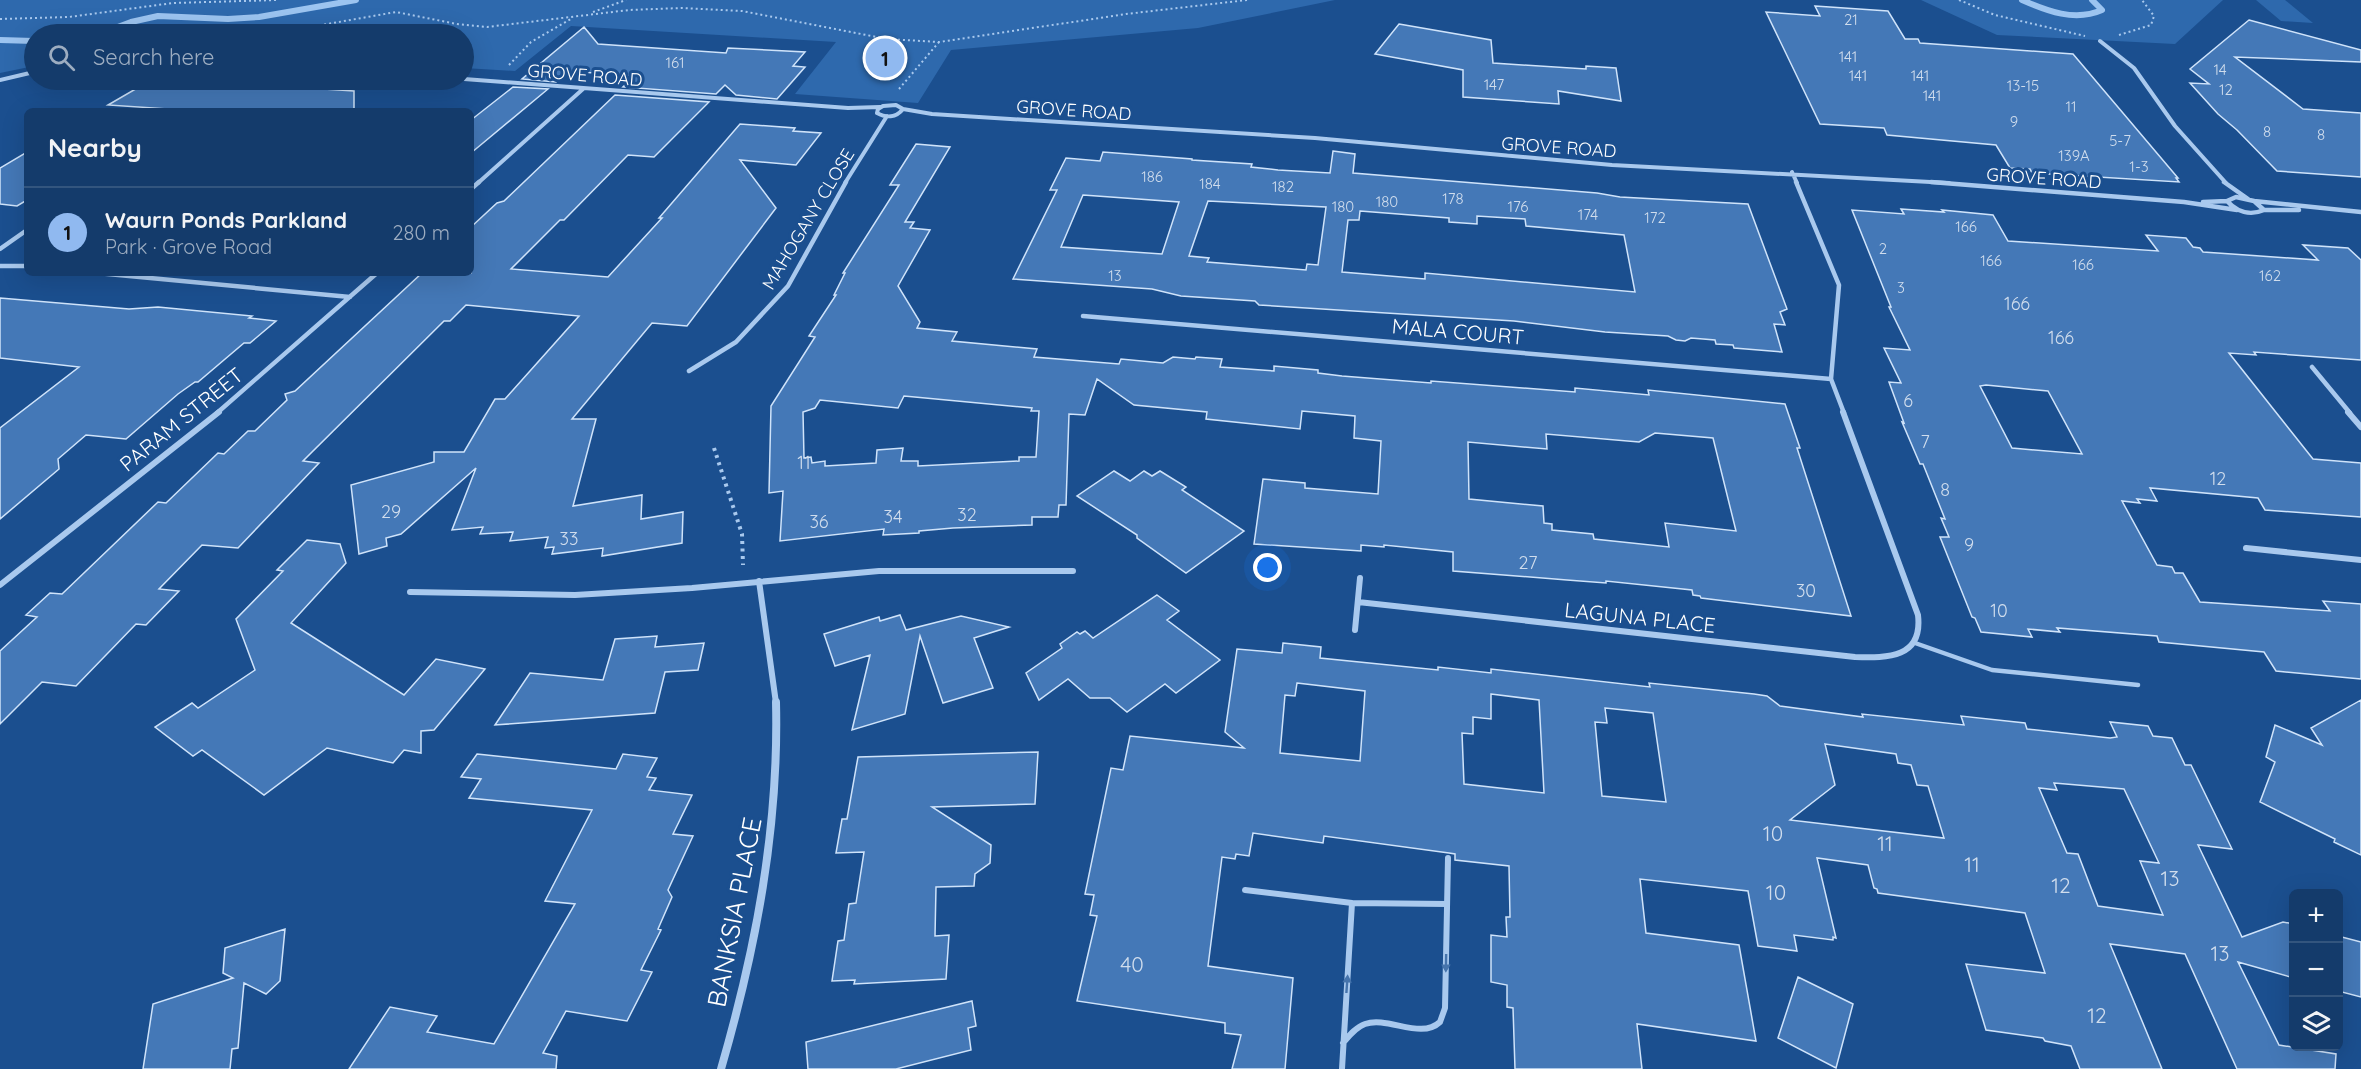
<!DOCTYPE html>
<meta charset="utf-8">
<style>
:root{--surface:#143b6b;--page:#1d4271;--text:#f1f3f6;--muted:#9dadc1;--line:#33557e;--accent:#90b9f0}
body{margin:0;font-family:Quicksand,sans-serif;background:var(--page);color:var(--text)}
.controls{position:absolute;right:18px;bottom:18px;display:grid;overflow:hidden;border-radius:9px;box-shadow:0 6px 24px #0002}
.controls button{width:54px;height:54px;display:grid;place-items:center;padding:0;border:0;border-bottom:2px solid var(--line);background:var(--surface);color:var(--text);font:30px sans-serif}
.you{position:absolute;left:1268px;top:568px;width:21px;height:21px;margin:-15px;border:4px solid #fff;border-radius:50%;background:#1a73e8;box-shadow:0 0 0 9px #1a73e833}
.badge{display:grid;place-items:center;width:39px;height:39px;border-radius:50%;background:var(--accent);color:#111;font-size:20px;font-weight:700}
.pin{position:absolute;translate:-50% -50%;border:3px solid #fff;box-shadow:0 2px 6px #0006}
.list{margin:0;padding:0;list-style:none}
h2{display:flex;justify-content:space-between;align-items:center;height:78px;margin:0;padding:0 24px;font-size:26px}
h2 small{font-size:20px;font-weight:400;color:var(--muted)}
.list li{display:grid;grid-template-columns:39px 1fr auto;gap:18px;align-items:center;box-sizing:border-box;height:90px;padding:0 24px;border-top:2px solid var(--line)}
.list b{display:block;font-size:22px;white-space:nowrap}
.list p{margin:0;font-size:20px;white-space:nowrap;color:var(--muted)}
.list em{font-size:20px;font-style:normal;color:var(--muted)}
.icon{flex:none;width:33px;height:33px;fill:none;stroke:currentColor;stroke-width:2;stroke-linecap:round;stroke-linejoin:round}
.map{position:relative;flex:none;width:2361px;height:1069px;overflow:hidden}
.search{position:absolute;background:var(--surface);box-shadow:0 6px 24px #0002;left:24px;top:24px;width:450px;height:66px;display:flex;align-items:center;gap:15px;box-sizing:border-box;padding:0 21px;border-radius:33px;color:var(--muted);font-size:22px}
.panel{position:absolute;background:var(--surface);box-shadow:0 6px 24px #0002;left:24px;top:108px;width:450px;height:168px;border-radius:9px}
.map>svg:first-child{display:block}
</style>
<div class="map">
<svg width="2361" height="1069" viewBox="0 0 2361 1069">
<rect width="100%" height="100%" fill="#1b4f8f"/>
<path fill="#2e69ad" d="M0 0H1335L1198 28 951 50 918 103 795 94 836 42 571 26 515 71 464 68V34H34V66L0 73Z
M1921 0H2223L2175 44 1997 35Z
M2256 0H2285L2313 23 2281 21Z"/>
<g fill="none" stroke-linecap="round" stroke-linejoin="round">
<path stroke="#9cc4f0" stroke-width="6" d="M2022 0C2047 11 2075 22 2102 10L2092 0
M99 34 131 22 158 16 228 19 259 17 356 0
M0 40 34 41"/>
</g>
<path fill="#4478b7" stroke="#cfe3fa" stroke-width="1.5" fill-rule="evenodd" d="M1815 6 1888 11 1905 39H1918L1920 43 2073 54 2178 178H2176L2179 182 2032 173 2030 169 2010 168 1996 145 1887 135 1884 128 1820 124 1766 12 1820 16Z
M2249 20 2361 50V62L2235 57 2303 109 2361 113V177L2277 171 2237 130 2218 114 2190 83 2209 84 2190 69Z
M1399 24 1491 40 1493 63 1586 69V66L1616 68 1621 101 1558 91 1559 104 1463 97V70L1375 54Z
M584 27 598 44 726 53 728 48 805 52 793 66 805 67 777 99 736 95 725 85 716 94 623 87 635 76 568 71 556 82 522 79Z
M151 80H234L229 83 354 91V111H198L108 105Z
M513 87 548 89 471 153V120Z
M615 95 709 102 654 157 628 155 564 220H560L511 269 608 277 662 218H659L740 124 795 128 793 131 821 133 796 165 740 160 776 208 687 326 652 323 572 419H596L573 506 642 495 641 519 683 512 682 543 602 556 603 548 552 554 554 547 545 548 548 537 510 541 513 532 480 534 483 527 452 530 476 468 401 534 386 538 387 546 359 554 351 485 434 462V452H464L495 399H505L579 316 466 305 450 321H444L303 461 319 463 238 548 202 545 159 589 179 591 146 625 136 624 76 686 42 682 0 724V651L37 617 26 615 50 593 62 594 158 502 166 503 218 453 224 454 248 431H255L287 400 285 394 295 391 422 273H471V227L497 203 504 201Z
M916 144 950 147 905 222H914L910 228 930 230 898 286 920 322 917 328 957 332 952 341 1037 349 1034 357 1119 364 1121 359 1163 363 1173 357 1195 359 1196 357 1222 359 1220 367 1274 371V366L1318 370V373L1342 376 1431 383V381L1575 392V388L1649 395 1648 390 1785 404 1800 448H1797L1851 616 1701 598 1700 596 1693 595 1692 590 1606 581V583L1567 580 1453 571V552L1384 545V547L1361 545V551L1254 544 1263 479 1305 483V488L1378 494 1381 441 1354 438 1355 416 1302 411 1300 429 1206 419 1207 412 1134 405 1097 379 1085 415 1069 414 1066 505H1059L1058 517H1032V525L953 528 919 531V533L883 535 884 529 780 541 783 491 769 493 771 406 815 337 809 336 836 295H834L845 273H843L899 185H890ZM904 396 1032 408 1031 411H1039L1036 457H1019V461L918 466V461H901L903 448 877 450 876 463 825 466V461L812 463 811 457 804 458 803 412 815 408 820 400 898 408ZM1655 433 1713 438 1736 531 1665 523 1669 547 1594 539 1593 534 1552 530V524L1544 523 1543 506 1469 499 1468 442 1547 449 1546 434 1639 442Z
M1333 151 1355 154 1353 173 1597 193 1620 197 1748 204 1787 309 1780 312 1785 325 1774 324 1782 352 1734 348 1733 345 1716 344 1715 340 1691 338 1685 341 1676 340 1668 336 1605 332 1514 321 1259 305 1255 301 1181 296 1152 289 1013 279 1057 190H1050L1066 158 1100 161 1103 152 1192 159V160L1252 164 1251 167 1278 170 1330 173ZM1083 195 1179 202 1162 254 1061 247ZM1208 201 1326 207 1318 265 1307 264 1306 270 1207 262 1209 258 1189 256ZM1360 211 1449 218V222L1477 224V216L1525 219 1526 226 1624 235 1635 292 1425 273V279L1342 272 1348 220H1359Z
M27 152V200L17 206 0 204V168Z
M1901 209 1944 212 1942 210 1993 215 2008 241 2158 251 2146 235 2186 238 2193 247 2200 248 2203 252 2318 260 2303 245 2348 248 2361 260V360L2254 352 2256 355 2229 353 2313 459 2361 463V517L2265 510 2258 498 2150 488 2157 501 2137 499 2140 503 2122 501 2157 565 2172 567 2175 573H2183L2200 602 2330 611 2323 601 2361 604V679L2276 671 2264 652 2159 642 2157 636 2057 628 2060 632 2028 629 2032 637 1981 632 1975 618 1972 617 1940 537H1949L1941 518 1945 519 1923 464H1920L1902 422 1904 423 1889 382 1901 383 1884 348 1910 350 1889 307H1891L1852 210 1904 214ZM1986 385 2048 391 2082 454 2012 448 1980 386Z
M0 298 129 309 158 307 252 316 249 318 276 321 250 343H244L198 382H195L178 394 126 439 86 435 58 459 59 469 0 519V428L79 367 0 358Z
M1114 471 1130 481 1144 471 1152 476 1160 471 1186 487 1182 490 1244 531 1186 573 1137 538V535L1077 496Z
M307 540 340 544 346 563 291 623 404 695 436 659 485 669 434 730 421 731V753L404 750 393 763 327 748 264 795 202 750 193 756 155 727 192 703 198 708 255 670 236 619 283 571 277 570Z
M1157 595 1179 611 1167 620 1220 660 1176 693 1165 684 1127 712 1110 698H1090L1068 679 1039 700 1026 673 1062 648 1060 644 1077 632 1080 634 1085 631 1093 638Z
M900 615 906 630 961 616 1009 627 974 638 993 688 943 703 920 636 905 714 852 730 870 655 835 666 824 634 879 617 880 621Z
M657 636 655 647 704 643 698 670 665 672 655 713 495 725 530 673 603 680 615 639Z
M1283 643 1321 647 1320 658 1438 670V667L1491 673V669L1650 687 1649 683 1754 694 1767 696 1780 706 1863 717 1862 714 1964 725 1961 716 2025 723 2027 729 2110 738 2117 737 2110 722 2148 726 2153 736 2172 738 2185 765H2191L2232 849 2198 845 2242 937 2283 922 2294 924V978L2238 962 2279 1045 2336 1054 2335 1069H2237L2185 954 2110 944 2162 1069H2080L2071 1046 2045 1041 2043 1038 1986 1030 1966 964 2045 973 2025 913 1878 893 1877 889 1874 888 1868 865 1817 858 1836 938 1833 937V940L1794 935 1797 951 1758 946 1748 891 1640 879 1646 933 1739 945 1756 1041 1637 1024 1642 1069H1515L1513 1008 1507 1007V985L1491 982V935L1507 937 1506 917H1510L1509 866 1455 860V854L1449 853 1324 836 1323 843 1253 833 1249 856 1236 854 1235 859 1222 857 1208 966 1293 978 1285 1069H1232L1241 1035 1225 1033V1023L1077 1001 1097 916 1090 915 1094 895 1085 894 1111 768 1123 770 1130 736 1244 748 1225 732 1237 649 1282 653ZM1297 683 1365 691 1360 761 1280 753 1285 695 1295 696ZM1491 694 1539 700 1544 793 1464 784 1462 733 1473 734V717L1491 719ZM1605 708 1653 713 1666 802 1602 796 1595 722 1607 723ZM1825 744 1896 754 1898 763 1911 765 1917 785 1928 786 1944 838 1790 820 1835 785ZM2054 783 2124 789 2159 863 2140 861 2163 915 2098 906 2078 854 2067 853 2039 788 2057 790Z
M2361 700V855L2334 842 2335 839 2260 802 2275 762 2266 757 2275 725 2322 745 2311 728Z
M1038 752 1035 804 932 807 991 845 990 863 975 874 974 886 936 887 935 936 949 935 946 979 854 984 855 980 832 981 838 941 844 940 849 904 856 903 864 852 836 853 842 819H847L858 757Z
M477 754 616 769 623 754 657 758 647 777 656 778 649 790 692 795 673 834 693 836 668 890 672 897 658 929 661 930 641 970 652 972 627 1021 566 1011 543 1053 557 1056 556 1069H349L390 1007 437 1016 427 1032 494 1044 575 904 545 901 592 810 469 798 481 779 461 777Z
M285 929 280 981 266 994 244 983 238 1048 232 1049 230 1069H143L153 1004 233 978 223 973 225 948Z
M2338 936 2361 942V997L2338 991Z
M1798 977 1853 1004 1836 1068 1778 1038Z
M972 1001 976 1026 968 1028 971 1050 896 1069H808L806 1042Z"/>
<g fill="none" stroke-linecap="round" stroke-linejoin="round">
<path stroke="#a9c9ee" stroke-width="2" stroke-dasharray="2 3" stroke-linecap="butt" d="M1959 0 1995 15 2085 36
M593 12 626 0
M0 19 69 17 173 3 278 0
M270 34 396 12 457 24 487 27 629 10 682 8 742 11 887 39 939 42 1126 14 1247 0
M2119 35 2151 25 2154 16 2142 0
M509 65 531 42 571 19
M899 89 939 42"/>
<path stroke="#a9c9ee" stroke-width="4" stroke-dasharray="3 4.5" stroke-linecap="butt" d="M714 448 742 534 743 565"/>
<path stroke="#a9c9ee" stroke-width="4.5" d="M1915 643 1992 670 2138 685"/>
<path stroke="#a9c9ee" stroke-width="6" d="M1245 890 1352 903
M1343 1043C1349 1036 1356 1027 1365 1024 1388 1016 1421 1040 1440 1022L1445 1008 1448 858
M1342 1069 1352 903 1447 904"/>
<path stroke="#a9c9ee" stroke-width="4" d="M2100 41 2134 68 2175 126 2226 183
M464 79 848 108 880 107
M0 80 34 72
M896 105 903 109C896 118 886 118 877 113L878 109 883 106Z
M903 109 932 114 1315 138 1612 165 1949 183
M1792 172 1797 183
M478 183 583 89
M845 183 887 116"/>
<path stroke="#a9c9ee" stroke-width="4.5" d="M1796 182 1839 285 1831 379 1844 413
M1931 182 2184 202 2237 210
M2224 182 2248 199
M471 189 479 182
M2236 197 2254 201 2264 210C2250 216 2237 212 2227 201Z
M2254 201 2361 212
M2203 202 2227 201
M2264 210H2299
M0 249 27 230
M0 266H27
M97 273 350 297
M1083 316 1831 379
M2312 367 2350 413
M689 371 736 342 788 286 846 182
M217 413 377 273"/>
<path stroke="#a9c9ee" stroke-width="6" d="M2348 412 2361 427
M2246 548 2361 560
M759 581 776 703
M0 585 219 412
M410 592 575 595 692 588 879 571H1073
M1358 602 1855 657C1888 658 1923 658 1918 615L1843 412
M1355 630 1360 578"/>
<path stroke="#a9c9ee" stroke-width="8" d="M721 1069C756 948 779 828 776 702"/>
</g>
<defs><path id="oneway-solid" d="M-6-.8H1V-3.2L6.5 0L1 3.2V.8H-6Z" transform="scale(1.5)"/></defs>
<g fill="#4674ac">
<use href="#oneway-solid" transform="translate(1446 963) rotate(91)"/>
<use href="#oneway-solid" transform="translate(1347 984) rotate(-86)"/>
</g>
<g text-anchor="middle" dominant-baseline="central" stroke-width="6" stroke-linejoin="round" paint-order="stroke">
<g font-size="15" fill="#d0dded">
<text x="1851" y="19">21</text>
<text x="1848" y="56">141</text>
<text x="675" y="62">161</text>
<text x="2220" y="69">14</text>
<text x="1858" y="75">141</text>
<text x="1920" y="75">141</text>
<text x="1494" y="84">147</text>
<text x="2023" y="85">13-15</text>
<text x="2226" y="89">12</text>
<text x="1932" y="95">141</text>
<text x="2071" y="106">11</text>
<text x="2014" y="121">9</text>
<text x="2267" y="131">8</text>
<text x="2321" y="134">8</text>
<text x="2120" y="140">5-7</text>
<text x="2074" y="155">139A</text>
<text x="2139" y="166">1-3</text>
<text x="1152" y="176">186</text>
<text x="1210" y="183">184</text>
<text x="1283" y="186">182</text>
<text x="1453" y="198">178</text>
<text x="1387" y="201">180</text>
<text x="1343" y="206">180</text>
<text x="1518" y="206">176</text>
<text x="1588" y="214">174</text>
<text x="1655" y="217">172</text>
<text x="1966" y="226">166</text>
<text x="1883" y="248">2</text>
<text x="1991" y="260">166</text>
<text x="2083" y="264">166</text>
<text x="1115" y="275">13</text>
<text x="2270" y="275">162</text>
<text x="1901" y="287">3</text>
</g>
<g font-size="18" fill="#fff" stroke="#1b4f8f">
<text transform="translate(585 75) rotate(5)">GROVE ROAD</text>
<text transform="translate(1074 110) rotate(4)">GROVE ROAD</text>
<text transform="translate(1559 147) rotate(4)">GROVE ROAD</text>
<text transform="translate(2044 178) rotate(4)">GROVE ROAD</text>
<text transform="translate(808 219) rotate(-59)">MAHOGANY CLOSE</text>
</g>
<g font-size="18" fill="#d0dded">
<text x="2017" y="303">166</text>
<text x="2061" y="337">166</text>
<text x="1908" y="400">6</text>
<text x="1925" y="441">7</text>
<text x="804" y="462">11</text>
<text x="2218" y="478">12</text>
<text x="1945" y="489">8</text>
<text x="391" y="511">29</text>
<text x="967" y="514">32</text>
<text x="893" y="516">34</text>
<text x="819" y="521">36</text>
<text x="569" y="538">33</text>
<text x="1969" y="544">9</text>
<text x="1528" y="562">27</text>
<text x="1806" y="590">30</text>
<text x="1999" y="610">10</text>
</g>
<g font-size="21" fill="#fff" stroke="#1b4f8f">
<text transform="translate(1458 331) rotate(5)">MALA COURT</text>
<text transform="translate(181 419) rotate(-39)">PARAM STREET</text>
<text transform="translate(1640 617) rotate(6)">LAGUNA PLACE</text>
</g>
<g font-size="21" fill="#d0dded">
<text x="1773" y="833">10</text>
<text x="1885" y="843">11</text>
<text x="1972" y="864">11</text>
<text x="2170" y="878">13</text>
<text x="2061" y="885">12</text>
<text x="1776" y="892">10</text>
<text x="2220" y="953">13</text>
<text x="1132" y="964">40</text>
<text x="2097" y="1015">12</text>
</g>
<g font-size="26" fill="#fff" stroke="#1b4f8f">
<text transform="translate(734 912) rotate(-79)">BANKSIA PLACE</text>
</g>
</g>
</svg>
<div class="controls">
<button>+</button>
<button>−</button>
<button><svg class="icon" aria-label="layers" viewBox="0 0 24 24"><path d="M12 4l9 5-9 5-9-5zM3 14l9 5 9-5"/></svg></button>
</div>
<div class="you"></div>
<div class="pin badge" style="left:885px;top:58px">1</div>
<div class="search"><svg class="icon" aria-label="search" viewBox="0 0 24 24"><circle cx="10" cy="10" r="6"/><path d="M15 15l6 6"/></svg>Search here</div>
<section class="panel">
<h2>Nearby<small></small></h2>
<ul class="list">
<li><span class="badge">1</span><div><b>Waurn Ponds Parkland</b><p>Park · Grove Road</p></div><em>280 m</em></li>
</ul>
</section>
</div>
